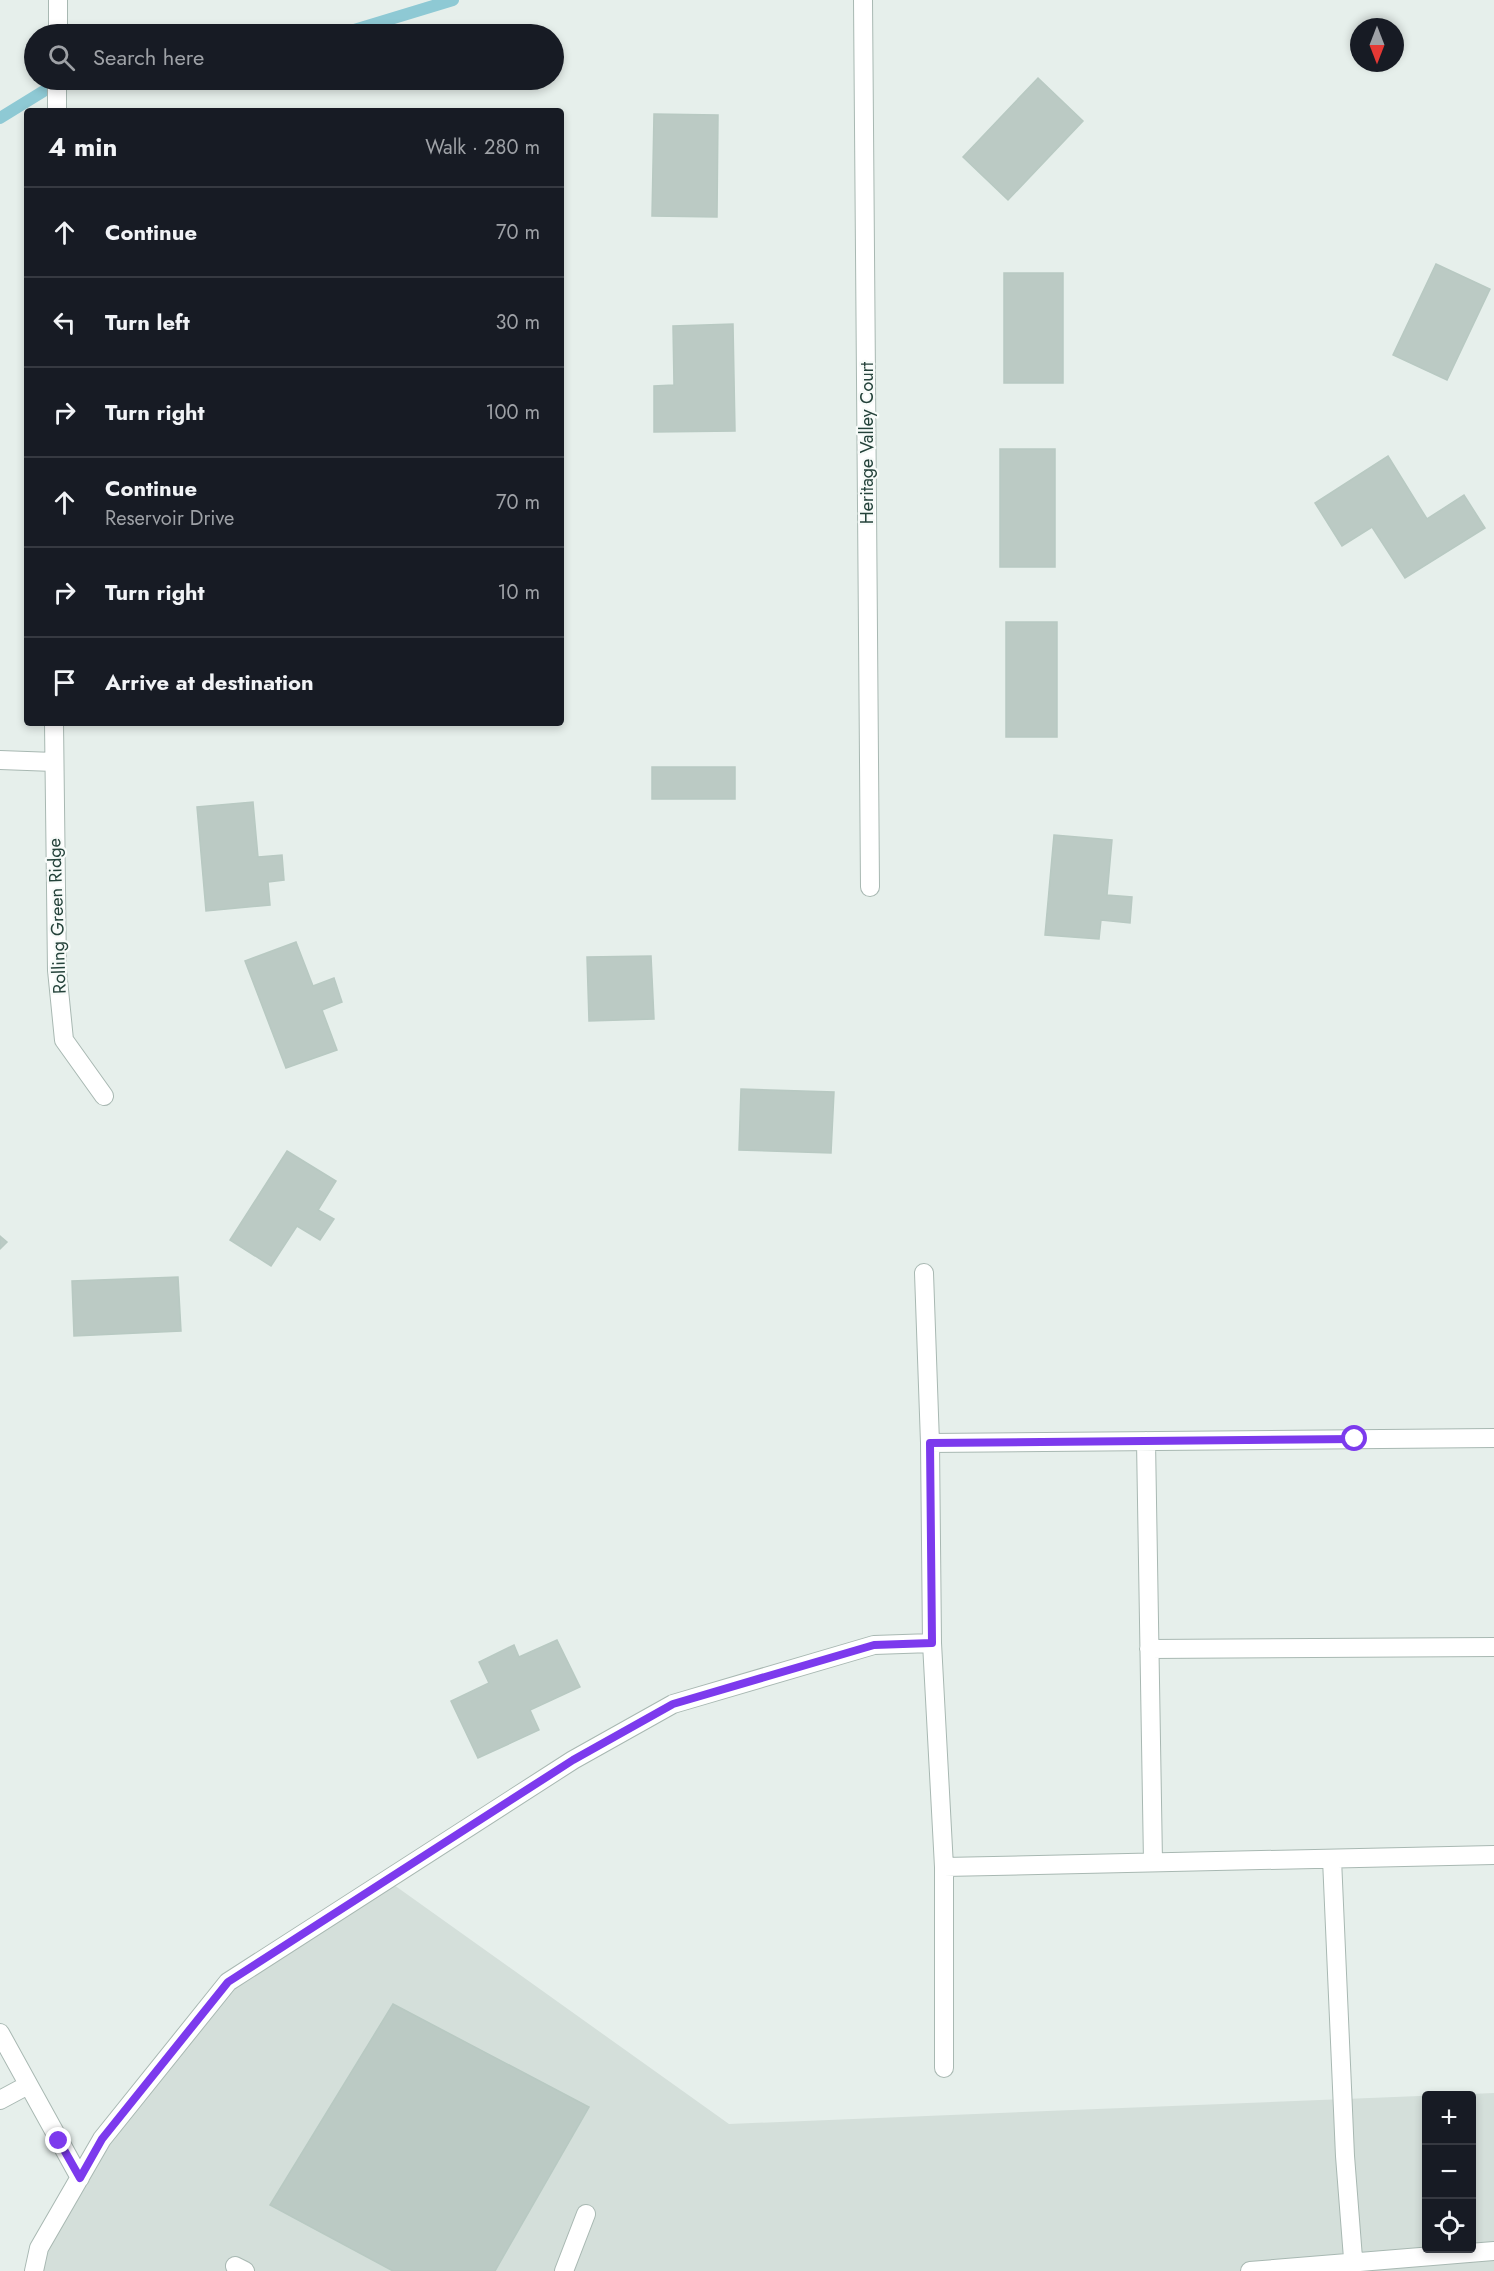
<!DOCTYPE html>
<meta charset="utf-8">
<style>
:root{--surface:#171b24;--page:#20242c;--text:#f1f3f6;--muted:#9ea1a6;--line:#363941}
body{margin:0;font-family:Jost,sans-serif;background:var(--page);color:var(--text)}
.controls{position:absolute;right:18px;bottom:18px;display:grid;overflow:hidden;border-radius:6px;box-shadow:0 3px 9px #0003}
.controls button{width:54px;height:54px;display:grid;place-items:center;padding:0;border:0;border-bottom:2px solid var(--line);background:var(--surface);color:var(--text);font:30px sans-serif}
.compass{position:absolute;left:1350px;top:18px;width:54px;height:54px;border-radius:50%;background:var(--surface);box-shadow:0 3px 9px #0003;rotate:180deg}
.stop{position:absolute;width:18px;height:18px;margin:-14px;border:4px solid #7c3aed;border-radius:50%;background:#fff}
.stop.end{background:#7c3aed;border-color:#fff;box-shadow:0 2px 6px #0008}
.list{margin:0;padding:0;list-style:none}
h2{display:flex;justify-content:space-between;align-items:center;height:78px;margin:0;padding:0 24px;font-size:26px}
h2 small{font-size:20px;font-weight:400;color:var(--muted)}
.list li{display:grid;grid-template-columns:39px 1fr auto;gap:18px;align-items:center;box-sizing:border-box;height:90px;padding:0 24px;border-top:2px solid var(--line)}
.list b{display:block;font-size:22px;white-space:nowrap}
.list p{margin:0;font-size:20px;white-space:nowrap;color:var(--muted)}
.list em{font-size:20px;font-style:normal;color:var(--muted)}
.icon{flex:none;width:33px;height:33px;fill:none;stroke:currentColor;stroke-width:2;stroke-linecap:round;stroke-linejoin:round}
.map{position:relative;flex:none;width:1494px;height:2271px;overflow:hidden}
.search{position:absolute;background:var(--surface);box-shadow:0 3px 9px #0003;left:24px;top:24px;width:540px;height:66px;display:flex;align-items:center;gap:15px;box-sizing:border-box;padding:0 21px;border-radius:33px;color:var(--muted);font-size:22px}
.panel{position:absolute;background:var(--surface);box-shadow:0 3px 9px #0003;left:24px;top:108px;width:540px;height:618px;border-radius:6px}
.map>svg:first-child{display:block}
</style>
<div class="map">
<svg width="1494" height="2271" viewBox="0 0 1494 2271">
<rect width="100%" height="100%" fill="#e6efeb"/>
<path fill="#d4dfda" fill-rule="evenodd" d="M387 1880 729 2124 1494 2093V2271H34L102 2139 228 1982ZM1426 2096H1472V2248H1426Z"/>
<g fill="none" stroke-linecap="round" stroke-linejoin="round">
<path stroke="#8ec9d4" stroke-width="12" d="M341 34 453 0
M0 118 60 81"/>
</g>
<path fill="#bbcac4" stroke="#b8c9c2" stroke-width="1.5" d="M1038 78 1083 121 1008 200 963 157Z
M654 114 718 115 717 217 652 216Z
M1436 264 1490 289 1447 380 1393 355Z
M1004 273H1063V383H1004Z
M733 324 735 431 654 432V386L674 385 673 326Z
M1000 449H1055V567H1000Z
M1388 456 1427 519 1464 495 1485 528 1405 578 1372 527 1342 546 1315 503Z
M1006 622H1057V737H1006Z
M652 767H735V799H652Z
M253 802 258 857 282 855 284 880 268 882 270 905 206 911 197 807Z
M1054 835 1112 840 1107 895 1132 897 1130 923 1101 920 1099 939 1045 935Z
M296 942 313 986 334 978 342 1002 322 1010 337 1050 286 1068 245 961Z
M651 956 654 1019 589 1021 587 957Z
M741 1089 834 1092 831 1153 739 1150Z
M287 1151 336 1181 318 1210 334 1219 320 1240 297 1226 271 1266 230 1240Z
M0 1236 7 1242 0 1249Z
M178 1277 181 1331 74 1336 72 1281Z
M557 1640 580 1687 530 1710 539 1730 478 1758 451 1701 489 1683 479 1662 514 1645 519 1657Z
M393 2004 589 2107 495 2271H393L270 2205Z"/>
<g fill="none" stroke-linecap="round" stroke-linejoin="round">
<defs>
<path id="minor" d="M863 0 870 887
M58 34V0
M57 111V80
M54 723 57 970 64 1040 104 1096
M0 760 54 762
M924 1273 930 1443
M1494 1438 930 1443 932 1643 944 1867 1494 1855
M1146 1441 1153 1862
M1149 1649 1494 1647
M1332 1859 1345 2156 1354 2271
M0 2033 80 2178
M944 2068V1867
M0 2100 28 2085
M235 2266 245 2271
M34 2271 39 2248 102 2139 228 1982 573 1760 673 1704 874 1645 932 1643
M564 2271 586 2214
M1250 2271 1494 2251"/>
</defs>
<use href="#minor" stroke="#a8b8b2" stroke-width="20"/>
<use href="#minor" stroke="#fff" stroke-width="18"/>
</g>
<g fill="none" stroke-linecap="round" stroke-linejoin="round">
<path stroke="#7c3aed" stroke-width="8" d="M59 2141 80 2178 102 2139 228 1982 573 1760 673 1704 874 1645 932 1643 930 1443 1355 1439"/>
</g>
<g text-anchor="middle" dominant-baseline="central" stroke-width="4.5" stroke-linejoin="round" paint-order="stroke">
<g font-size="18" fill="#24423a" stroke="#f7fbf9">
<text transform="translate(867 443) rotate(-90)">Heritage Valley Court</text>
<text transform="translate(57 916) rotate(-92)">Rolling Green Ridge</text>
</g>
</g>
</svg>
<div class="controls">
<button>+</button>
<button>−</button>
<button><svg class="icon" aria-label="locate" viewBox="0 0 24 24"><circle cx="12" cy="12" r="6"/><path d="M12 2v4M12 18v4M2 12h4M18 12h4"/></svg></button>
</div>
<svg class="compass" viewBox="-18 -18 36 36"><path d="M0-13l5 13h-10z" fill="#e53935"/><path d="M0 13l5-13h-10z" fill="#9ea1a6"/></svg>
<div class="stop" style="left:1355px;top:1439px"></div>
<div class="stop end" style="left:59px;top:2141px"></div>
<div class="search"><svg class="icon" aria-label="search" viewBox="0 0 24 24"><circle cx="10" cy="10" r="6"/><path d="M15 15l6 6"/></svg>Search here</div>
<section class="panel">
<h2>4 min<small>Walk · 280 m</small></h2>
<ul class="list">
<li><svg class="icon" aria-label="ahead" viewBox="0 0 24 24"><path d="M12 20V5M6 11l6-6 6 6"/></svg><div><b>Continue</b></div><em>70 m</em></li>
<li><svg class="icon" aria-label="left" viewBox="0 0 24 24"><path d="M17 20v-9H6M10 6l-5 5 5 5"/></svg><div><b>Turn left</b></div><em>30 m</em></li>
<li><svg class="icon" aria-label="right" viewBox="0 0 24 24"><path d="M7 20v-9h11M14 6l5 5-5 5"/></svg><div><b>Turn right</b></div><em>100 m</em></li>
<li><svg class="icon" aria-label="ahead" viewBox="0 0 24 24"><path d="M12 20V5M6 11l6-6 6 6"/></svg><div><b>Continue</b><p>Reservoir Drive</p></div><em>70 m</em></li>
<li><svg class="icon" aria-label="right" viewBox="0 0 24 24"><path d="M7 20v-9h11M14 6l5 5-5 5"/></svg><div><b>Turn right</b></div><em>10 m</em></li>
<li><svg class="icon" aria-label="arrive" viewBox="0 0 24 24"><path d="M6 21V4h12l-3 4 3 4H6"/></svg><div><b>Arrive at destination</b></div></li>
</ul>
</section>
</div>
